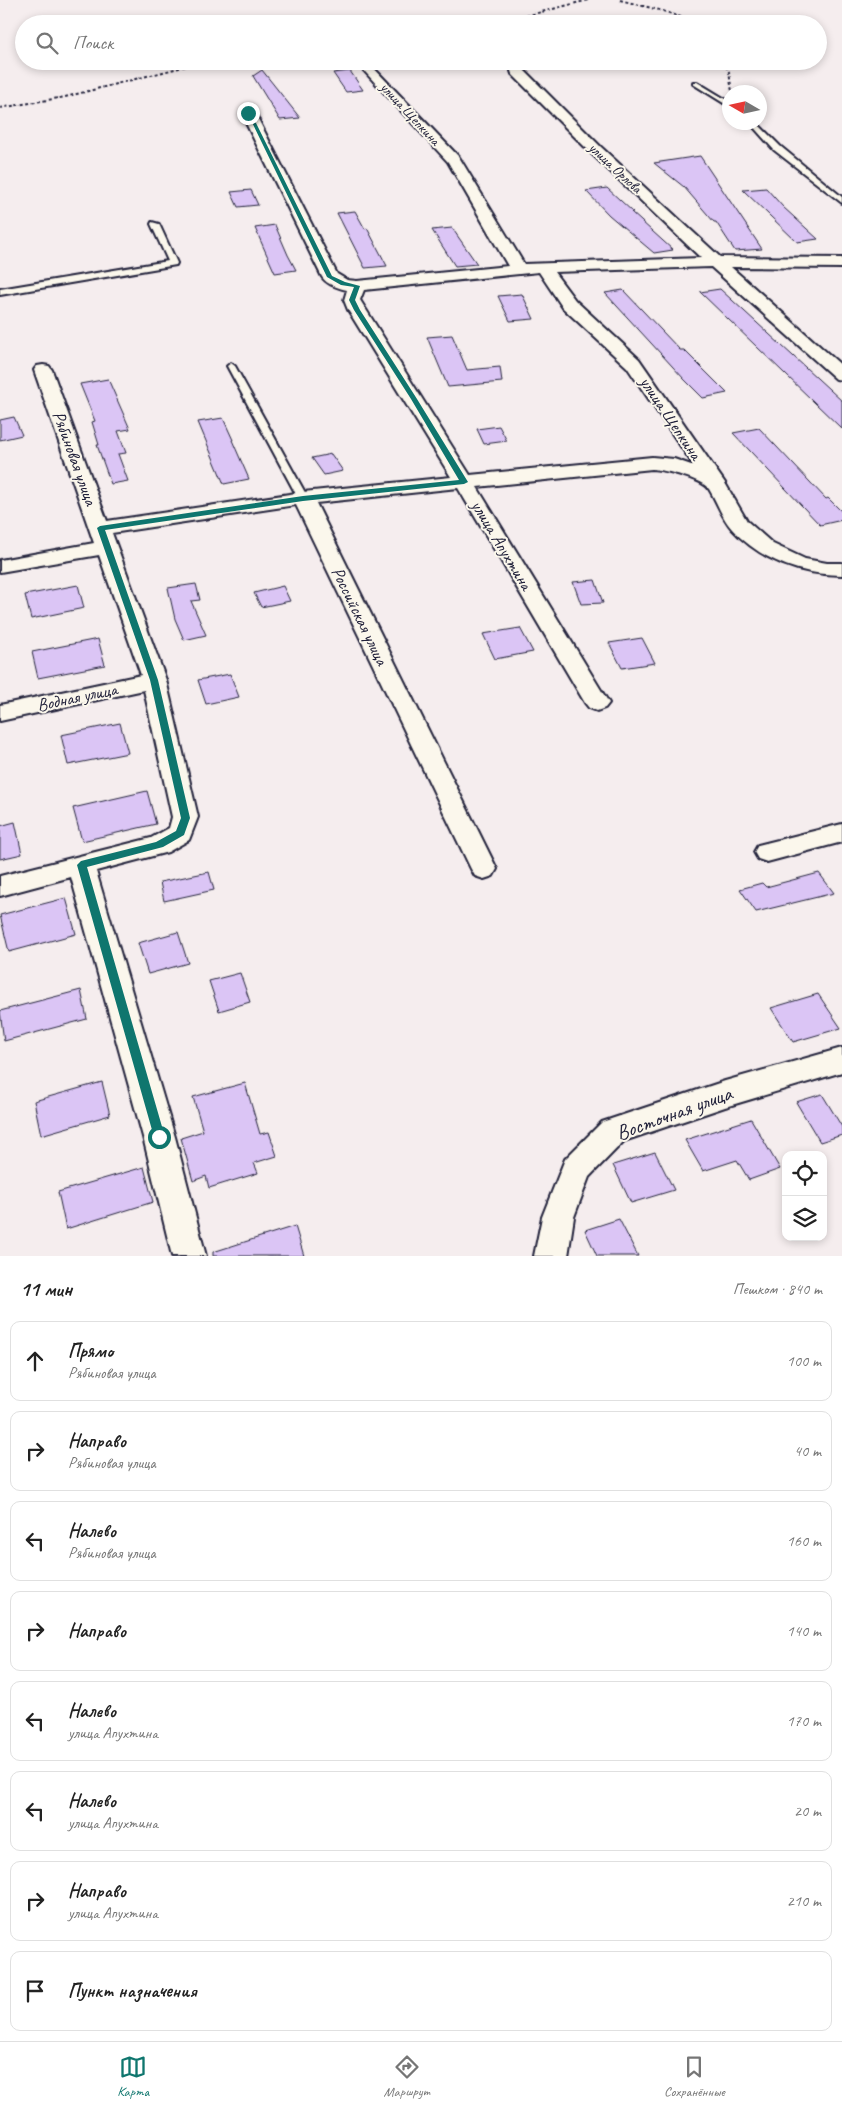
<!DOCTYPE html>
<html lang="ru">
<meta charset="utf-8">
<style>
:root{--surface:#fff;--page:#f6f6f6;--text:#222;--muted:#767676;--line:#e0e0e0;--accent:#0f766e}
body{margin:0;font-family:Caveat,sans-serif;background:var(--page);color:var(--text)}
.controls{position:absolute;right:15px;bottom:15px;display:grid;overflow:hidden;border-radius:10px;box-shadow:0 2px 8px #0003}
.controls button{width:45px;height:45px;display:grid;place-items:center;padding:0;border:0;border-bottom:1px solid var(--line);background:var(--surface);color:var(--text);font:25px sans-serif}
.compass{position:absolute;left:722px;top:85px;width:45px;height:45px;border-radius:50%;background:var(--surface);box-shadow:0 2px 8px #0003;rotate:279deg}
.stop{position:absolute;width:15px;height:15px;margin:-11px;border:4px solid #0f766e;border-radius:50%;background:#fff}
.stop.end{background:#0f766e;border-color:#fff;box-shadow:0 1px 5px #0008}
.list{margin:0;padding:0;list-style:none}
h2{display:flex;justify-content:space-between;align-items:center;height:65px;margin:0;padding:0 20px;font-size:21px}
h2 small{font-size:16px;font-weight:400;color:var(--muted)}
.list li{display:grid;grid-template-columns:32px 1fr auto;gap:15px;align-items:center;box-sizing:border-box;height:80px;margin:0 10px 10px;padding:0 10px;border:1px solid var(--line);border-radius:10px}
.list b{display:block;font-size:19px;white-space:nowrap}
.list p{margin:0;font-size:16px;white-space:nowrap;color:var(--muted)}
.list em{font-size:16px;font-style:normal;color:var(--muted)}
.icon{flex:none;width:28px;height:28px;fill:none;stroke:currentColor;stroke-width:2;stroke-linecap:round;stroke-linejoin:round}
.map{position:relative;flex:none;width:842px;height:1256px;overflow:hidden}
.search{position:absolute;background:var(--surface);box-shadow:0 2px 8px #0003;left:15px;right:15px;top:15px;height:55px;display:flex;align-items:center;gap:12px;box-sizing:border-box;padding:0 18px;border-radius:28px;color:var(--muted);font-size:19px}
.sheet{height:785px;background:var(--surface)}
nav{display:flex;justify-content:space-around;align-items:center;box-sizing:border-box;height:70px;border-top:1px solid var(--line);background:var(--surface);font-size:14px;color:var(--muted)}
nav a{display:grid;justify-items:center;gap:2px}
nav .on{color:var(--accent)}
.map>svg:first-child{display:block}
</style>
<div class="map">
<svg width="842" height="1256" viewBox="0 0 842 1256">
<rect width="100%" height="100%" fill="#f5edee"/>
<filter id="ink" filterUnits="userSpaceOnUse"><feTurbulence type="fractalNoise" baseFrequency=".02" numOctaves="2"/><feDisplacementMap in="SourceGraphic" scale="10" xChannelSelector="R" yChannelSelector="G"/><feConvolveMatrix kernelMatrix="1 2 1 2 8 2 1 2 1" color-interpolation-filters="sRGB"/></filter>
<g filter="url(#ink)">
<path fill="#dbc5f5" stroke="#22223b" d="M262 70 300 118 280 120 253 76Z
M350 71 363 90 346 92 333 73Z
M700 156 762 249 735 251 716 222H714L684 187 654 163Z
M607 188 633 212H631L673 250 654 253 609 215 586 191Z
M766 188 783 207 818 239 797 242 743 190Z
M251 190 258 205 238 207 231 192Z
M355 211 365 229 367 228 387 266 365 268 337 213Z
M275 225 288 255 296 270 275 273 266 253 255 228Z
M452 228 477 264 455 266 432 230Z
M720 289 842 401V429L700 292Z
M623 290 680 350H684L727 393 703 398 684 379 605 293Z
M522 294 534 319 510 321 498 296Z
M452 335 467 370 500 367 502 382 448 387 427 337Z
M108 379 130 429 118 431 126 453 118 454 128 481 111 484 97 445H99L92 422 95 421 80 384Z
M14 417 22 435 0 440V420Z
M223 418 233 440H232L249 479 224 484 198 422Z
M499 426 507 441 484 444 477 429Z
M759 428 826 499 828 498 842 512V520L820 525 733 433Z
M331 454 343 471 324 475 312 458Z
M595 580 603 603 581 604 573 582Z
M196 584 200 600 191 601 206 635 184 640 175 619 168 588Z
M78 585 84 608 31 619 25 595Z
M283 586 290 601 261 607 254 593Z
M520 628 533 652 495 659 483 634Z
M642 638 655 663 622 668 609 643Z
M98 639 105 665 38 678 32 652Z
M230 674 239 697 206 704 198 680Z
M120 723 128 753 68 765 61 735Z
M147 791 156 824 82 841 73 808Z
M15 822 22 854 0 859V826Z
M209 872 214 890 164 901 160 882Z
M819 873 834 893 756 912 740 889 762 883 766 887Z
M66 898 76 934 9 952 0 915Z
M178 932 188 963 148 974 138 943Z
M240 973 250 1002 219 1011 209 981Z
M81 990 87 1019 4 1041 0 1011Z
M818 994 841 1028 793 1042 771 1008Z
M102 1082 110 1115 41 1135 34 1101Z
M245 1083 260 1134 269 1132 277 1156 254 1163 258 1173 209 1188 206 1176 193 1181 181 1138 203 1131 193 1097Z
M822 1094 842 1127V1135L820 1142 796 1102Z
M751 1119 780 1169 749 1180 737 1160 703 1171 685 1140Z
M655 1152 674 1190 631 1203 613 1165Z
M144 1167 153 1202 66 1229 58 1192Z
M619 1219 638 1256H597L585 1230Z
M295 1226 304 1256H213V1252Z"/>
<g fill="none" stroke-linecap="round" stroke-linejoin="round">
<defs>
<path id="service" d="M693 82H697L730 102V107L693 84Z
M749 122H756L780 146 842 197V203L774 150Z
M152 222 159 224 177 263 176 265 0 295V289L168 261 151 224Z
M231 363 235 366 308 498 307 500 303 501 298 498 227 366Z"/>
<path id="minor" d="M355 61H367L459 157 524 264 701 258 591 153 512 74 511 71 512 68H522L601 147 720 257 842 258V268L731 267 842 366V380L836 379 711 267 554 272 575 300 639 359 725 483 747 521 773 544 805 559 827 563H842V575C801 575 760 560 732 529 722 518 717 502 709 489 702 479 665 470 652 469L477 487 609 703 605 708 597 711 589 708 585 703 458 488 316 503 497 869 493 876 484 879 475 876 471 869 296 505 112 533 166 680 198 817 189 840 168 852 96 871 175 1137 206 1256H172L143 1137 71 877 0 896V876L151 838 169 828 172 817 144 690 0 721V705L141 675 99 555 0 572V560L94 543 34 370 37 366 43 365 49 366 52 370 107 521 303 492 451 477 348 310 344 300 347 290C338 288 327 285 322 277L241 113 248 109 255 113 337 274 347 280 357 281 508 266 448 162ZM539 272 563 308 627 367 694 466 674 459 652 457 470 475 360 300 364 290Z
M842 824V842L767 862 758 859 754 852 758 845Z
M842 1048V1072L725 1107 624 1141 589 1177 574 1217 568 1256H534L542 1217 565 1159 602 1122 725 1081Z"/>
</defs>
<use href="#service" stroke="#22223b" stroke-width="4"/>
<use href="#minor" stroke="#22223b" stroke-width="4"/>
<path stroke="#22223b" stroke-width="2" stroke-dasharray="3 2.5" stroke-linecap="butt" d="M620 0 663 11 701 24
M472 24 518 18 588 0
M724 61 729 72 732 92
M0 108 65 97 206 61"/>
<use href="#service" fill="#fbf7ec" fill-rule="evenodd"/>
<use href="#minor" fill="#fbf7ec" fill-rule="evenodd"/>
</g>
</g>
<path fill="#0f766e" d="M247 112 251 113 332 276 345 282 360 286 355 300 360 310 417 399 468 482 464 484 303 501 105 530 158 680 190 818 184 835 163 847 87 867 165 1137 163 1141H155L154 1137 77 865 81 861 156 842 176 831 181 818 150 680 97 528 100 526 303 496 459 480 411 399 354 310 349 300 354 287 341 285 327 277Z"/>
<g text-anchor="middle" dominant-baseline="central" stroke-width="4" stroke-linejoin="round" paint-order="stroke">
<g font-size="15" fill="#22223b" stroke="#fbf7ec">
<text transform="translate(410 114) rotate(47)">улица Щепкина</text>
<text transform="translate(615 168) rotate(43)">улица Орлова</text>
</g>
<g font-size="18" fill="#22223b" stroke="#fbf7ec">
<text transform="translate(671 418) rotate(56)">улица Щепкина</text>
<text transform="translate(75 458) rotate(70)">Рябиновая улица</text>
<text transform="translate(502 545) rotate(59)">улица Апухтина</text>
<text transform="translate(360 616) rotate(64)">Российская улица</text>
<text transform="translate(77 697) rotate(-12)">Водная улица</text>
</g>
<g font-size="21" fill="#22223b" stroke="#fbf7ec">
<text transform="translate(674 1113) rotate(-20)">Восточная улица</text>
</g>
</g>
</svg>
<div class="controls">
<button><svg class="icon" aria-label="locate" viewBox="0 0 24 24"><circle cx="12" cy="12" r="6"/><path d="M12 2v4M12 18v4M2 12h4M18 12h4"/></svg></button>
<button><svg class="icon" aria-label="layers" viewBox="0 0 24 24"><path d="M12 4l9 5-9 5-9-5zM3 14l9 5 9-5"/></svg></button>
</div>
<svg class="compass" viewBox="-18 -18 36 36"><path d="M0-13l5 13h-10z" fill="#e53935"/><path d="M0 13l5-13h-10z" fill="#767676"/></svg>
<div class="stop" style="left:159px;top:1137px"></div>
<div class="stop end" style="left:248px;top:113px"></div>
<div class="search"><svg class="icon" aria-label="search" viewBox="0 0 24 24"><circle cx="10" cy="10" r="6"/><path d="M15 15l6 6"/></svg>Поиск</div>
</div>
<section class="sheet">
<h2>11 мин<small>Пешком · 840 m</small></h2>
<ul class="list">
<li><svg class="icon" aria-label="ahead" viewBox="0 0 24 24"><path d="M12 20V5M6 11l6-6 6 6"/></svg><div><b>Прямо</b><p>Рябиновая улица</p></div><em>100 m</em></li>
<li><svg class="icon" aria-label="right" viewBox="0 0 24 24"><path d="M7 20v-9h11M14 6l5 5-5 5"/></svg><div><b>Направо</b><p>Рябиновая улица</p></div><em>40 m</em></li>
<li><svg class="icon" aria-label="left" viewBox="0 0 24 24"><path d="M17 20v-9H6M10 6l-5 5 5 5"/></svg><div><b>Налево</b><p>Рябиновая улица</p></div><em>160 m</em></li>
<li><svg class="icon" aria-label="right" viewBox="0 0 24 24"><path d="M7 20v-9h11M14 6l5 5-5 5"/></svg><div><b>Направо</b></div><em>140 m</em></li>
<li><svg class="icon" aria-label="left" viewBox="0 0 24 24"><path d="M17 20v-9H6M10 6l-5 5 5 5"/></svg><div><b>Налево</b><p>улица Апухтина</p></div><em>170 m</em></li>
<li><svg class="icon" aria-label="left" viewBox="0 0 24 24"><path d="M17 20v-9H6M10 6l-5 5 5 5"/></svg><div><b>Налево</b><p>улица Апухтина</p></div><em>20 m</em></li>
<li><svg class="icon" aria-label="right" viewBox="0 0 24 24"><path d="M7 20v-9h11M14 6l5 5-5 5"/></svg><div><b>Направо</b><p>улица Апухтина</p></div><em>210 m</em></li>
<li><svg class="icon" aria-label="arrive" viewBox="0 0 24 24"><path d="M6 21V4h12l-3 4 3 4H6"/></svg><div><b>Пункт назначения</b></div></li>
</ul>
</section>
<nav>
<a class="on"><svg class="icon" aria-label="map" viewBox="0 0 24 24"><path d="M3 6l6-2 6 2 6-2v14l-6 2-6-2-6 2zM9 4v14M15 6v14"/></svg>Карта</a>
<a><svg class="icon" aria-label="directions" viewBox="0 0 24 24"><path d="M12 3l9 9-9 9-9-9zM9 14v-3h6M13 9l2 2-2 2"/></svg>Маршрут</a>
<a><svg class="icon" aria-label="saved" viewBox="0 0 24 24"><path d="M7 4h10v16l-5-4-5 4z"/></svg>Сохранённые</a>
</nav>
